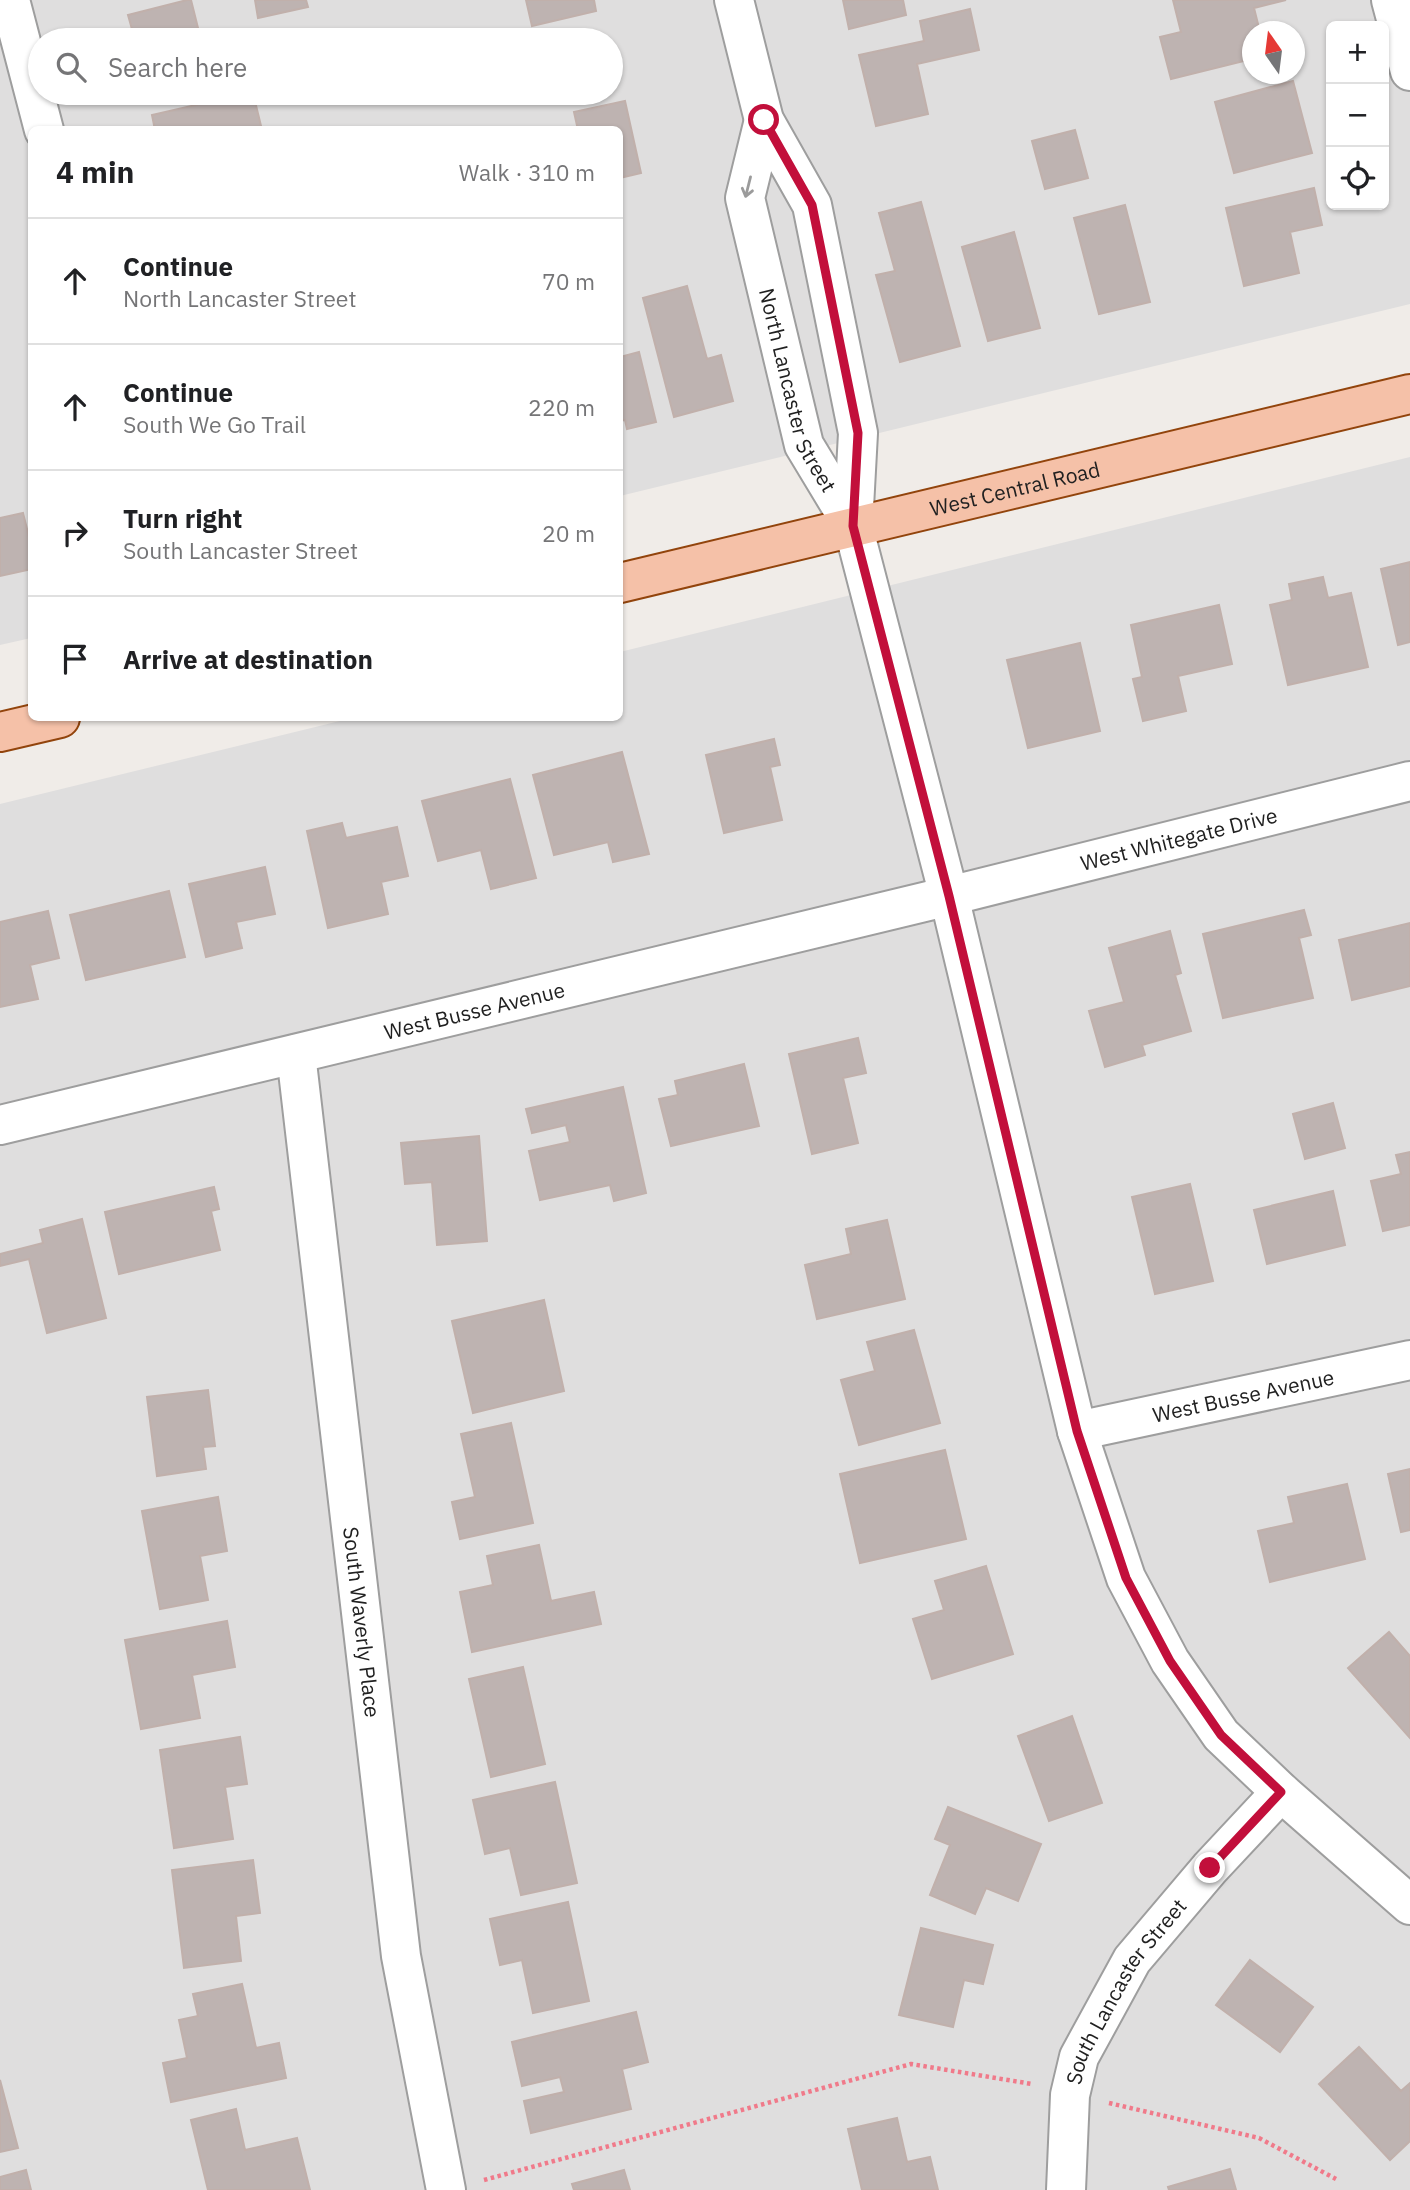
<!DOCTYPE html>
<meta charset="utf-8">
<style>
:root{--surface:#fff;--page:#f2f2f2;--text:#202124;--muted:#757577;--line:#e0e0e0}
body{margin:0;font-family:"IBM Plex Sans",sans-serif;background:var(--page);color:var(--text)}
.controls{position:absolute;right:21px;top:21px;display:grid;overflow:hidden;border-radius:10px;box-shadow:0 2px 5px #0004}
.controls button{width:63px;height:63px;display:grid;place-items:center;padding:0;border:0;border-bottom:2px solid var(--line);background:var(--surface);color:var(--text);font:35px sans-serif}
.compass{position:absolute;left:1242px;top:21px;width:63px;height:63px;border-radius:50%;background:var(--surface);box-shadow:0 2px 5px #0004;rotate:346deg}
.stop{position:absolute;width:21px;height:21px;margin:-16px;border:5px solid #c20f3b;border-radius:50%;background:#fff}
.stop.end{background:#c20f3b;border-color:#fff;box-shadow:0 2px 7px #0008}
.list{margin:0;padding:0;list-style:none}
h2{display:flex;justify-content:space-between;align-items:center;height:91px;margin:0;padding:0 28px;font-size:30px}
h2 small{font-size:23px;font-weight:400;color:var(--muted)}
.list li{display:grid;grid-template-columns:46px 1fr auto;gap:21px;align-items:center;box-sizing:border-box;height:126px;padding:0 28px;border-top:2px solid var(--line)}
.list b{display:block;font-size:26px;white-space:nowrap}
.list p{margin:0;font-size:23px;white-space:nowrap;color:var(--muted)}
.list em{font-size:23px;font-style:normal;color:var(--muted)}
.icon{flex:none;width:38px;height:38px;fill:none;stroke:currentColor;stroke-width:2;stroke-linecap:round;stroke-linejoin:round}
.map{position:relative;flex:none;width:1410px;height:2190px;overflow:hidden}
.search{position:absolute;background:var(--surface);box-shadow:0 2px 5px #0004;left:28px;top:28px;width:595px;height:77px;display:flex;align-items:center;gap:18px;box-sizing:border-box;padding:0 24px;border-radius:38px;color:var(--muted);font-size:26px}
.panel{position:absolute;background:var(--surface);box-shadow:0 2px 5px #0004;left:28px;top:126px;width:595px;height:595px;border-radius:10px}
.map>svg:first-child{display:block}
</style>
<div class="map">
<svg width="1410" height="2190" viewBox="0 0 1410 2190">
<rect width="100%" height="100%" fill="#f0ece8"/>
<path fill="#dfdede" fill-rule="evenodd" d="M0 0H1410V304L620 496V130H32L31 638 0 645ZM1331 26H1384V205H1331ZM1252 32H1294V74H1252ZM40 40H611V93H40Z
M1410 457V2190H0V804L352 718H620V652Z"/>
<path fill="#beb3b1" stroke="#c1b0ab" stroke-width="2" d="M187 0H191L201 40H135L128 15Z
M255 0H306L308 7 258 18Z
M526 0H594L596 11 532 26Z
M843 0H903L906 15 849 29Z
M1173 0H1286L1254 8 1260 32H1252V59L1171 79 1160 37 1181 32Z
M970 9 979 50 917 64 928 114 876 126 859 55 924 41 920 21Z
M1293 81 1312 153 1234 173 1215 102Z
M248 93H253L262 130H155L152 115Z
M625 101 641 173 620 178V130H578L574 112Z
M1075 130 1088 178 1045 189 1032 141Z
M1314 188 1322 225 1290 232 1299 273 1244 286 1226 208Z
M921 202 960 346 900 362 876 275 895 271 879 213Z
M1125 205 1150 302 1099 314 1074 218Z
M1014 232 1040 328 988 341 962 247Z
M687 286 707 359 721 355 733 401 674 417 643 298Z
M639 352 656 422 627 429 625 420 620 421V357Z
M23 513 32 549V569L0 576V518Z
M1410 562V642L1398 645 1381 569Z
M1323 577 1328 598 1351 593 1368 667 1288 685 1270 605 1292 600 1289 584Z
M1219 605 1232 664 1178 676 1186 711 1143 721 1133 679 1142 677 1131 625Z
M1080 643 1100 731 1028 748 1007 660Z
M774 739 780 765 770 767 782 820 724 833 706 755Z
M622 752 649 854 613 862 608 842 554 855 533 775Z
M510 779 536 878 491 889 481 850 438 861 422 801Z
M342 823 346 838 397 827 408 876 381 882 388 914 328 928 307 831Z
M265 867 275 914 236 922 242 948 206 957 189 884Z
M169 891 185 957 86 980 70 915Z
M1304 910 1311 935 1299 938 1313 998 1223 1018 1203 934Z
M48 911 59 958 30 965 38 999 0 1007V922Z
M1410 923V986L1352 1000 1339 940Z
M1170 931 1181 973 1175 975 1191 1031 1142 1045 1145 1055 1105 1067 1089 1011 1124 1002 1109 948Z
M858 1038 866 1073 843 1078 858 1143 812 1154 789 1054Z
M744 1064 759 1126 671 1146 659 1099 678 1095 675 1081Z
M623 1087 646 1193 614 1201 610 1185 540 1200 529 1151 570 1142 566 1125 532 1133 526 1109Z
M1333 1103 1345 1148 1305 1159 1293 1114Z
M479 1136 487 1241 437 1245 432 1182 405 1184 401 1143Z
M1410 1152V1225L1383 1231 1371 1181 1401 1174 1396 1155Z
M1190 1184 1213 1281 1155 1294 1132 1197Z
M214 1187 219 1209 211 1211 220 1250 119 1274 105 1212Z
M1333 1191 1345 1245 1267 1264 1254 1210Z
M82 1219 106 1318 47 1333 29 1259 0 1266V1254L43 1243 40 1230Z
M887 1220 905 1299 817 1319 805 1265 851 1254 846 1229Z
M544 1300 564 1391 473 1413 452 1321Z
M914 1330 940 1423 859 1445 841 1380 875 1371 867 1342Z
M208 1390 215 1446 203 1447 206 1469 157 1476 147 1397Z
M511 1423 533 1523 460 1539 452 1502 475 1497 461 1434Z
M945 1450 966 1539 860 1563 840 1474Z
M1410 1469V1530L1401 1532 1388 1474Z
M1347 1484 1365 1559 1270 1582 1258 1531 1294 1523 1288 1497Z
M218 1497 227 1551 200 1556 208 1600 160 1609 142 1511Z
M539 1545 551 1601 594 1592 601 1624 472 1652 460 1592 493 1585 487 1556Z
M986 1566 1013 1654 932 1679 913 1619 944 1610 935 1581Z
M227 1621 235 1667 192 1675 200 1718 141 1729 125 1640Z
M1389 1632 1410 1656V1738L1348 1668Z
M523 1667 545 1764 491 1777 469 1679Z
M1072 1716 1102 1803 1049 1821 1018 1736Z
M240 1737 247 1784 225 1787 233 1839 174 1848 160 1750Z
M555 1782 577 1883 521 1895 510 1848 485 1854 473 1800Z
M948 1807 1041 1844 1018 1901 986 1888 975 1914 930 1895 950 1845 935 1839Z
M253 1860 260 1913 236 1916 241 1961 184 1968 172 1870Z
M568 1902 589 2001 533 2013 522 1960 500 1965 490 1919Z
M921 1928 993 1945 983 1984 964 1980 953 2027 899 2015Z
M1250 1960 1313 2007 1280 2052 1216 2005Z
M242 1984 256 2048 279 2043 286 2078 171 2102 163 2063 187 2058 179 2020 198 2016 193 1994Z
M636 2012 648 2062 622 2069 631 2109 531 2133 524 2101 564 2092 560 2077 522 2086 512 2042Z
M1359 2047 1401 2091 1410 2083V2141L1390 2160 1319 2084Z
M0 2080 18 2148 0 2152Z
M236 2109 245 2150 297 2138 310 2190H208L191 2120Z
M897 2118 907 2162 930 2157 938 2190H862L848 2129Z
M1230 2169 1236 2190H1169L1168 2187Z
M26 2170 31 2190H0V2177Z
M624 2170 630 2190H574L572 2184Z"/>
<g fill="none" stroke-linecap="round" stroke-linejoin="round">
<defs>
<g id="minor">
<path d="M10 0 44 130"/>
<path d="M734 0 764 120 812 205 858 433 853 526"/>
<path d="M1391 0 1410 71"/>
<path id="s1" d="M764 120 745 198 804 445 853 526 949 896 1077 1431 1126 1578 1170 1661 1221 1735 1281 1792 1410 1905"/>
<path id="s2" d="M296 1054 401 1956 446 2190"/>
<path id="s3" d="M0 1125 949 896 1410 781"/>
<path id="s4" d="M1077 1431 1410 1360"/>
<path id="s5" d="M1066 2190 1070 2095 1079 2057 1132 1960 1210 1868 1281 1792"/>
</g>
<g id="major">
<path id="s6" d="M620 583 1410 394"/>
<path d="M0 732 60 718"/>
</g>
</defs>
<use href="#minor" stroke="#9e9e9e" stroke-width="42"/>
<use href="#major" stroke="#92440c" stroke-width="42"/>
<path stroke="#f07a8a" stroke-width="4.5" stroke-dasharray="3.5 3.5" stroke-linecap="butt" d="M1109 2103 1259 2138 1336 2179
M484 2180 911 2064 1032 2084"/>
<use href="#minor" stroke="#fff" stroke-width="38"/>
<use href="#major" stroke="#f5c1a8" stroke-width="38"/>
</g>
<defs><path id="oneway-shaft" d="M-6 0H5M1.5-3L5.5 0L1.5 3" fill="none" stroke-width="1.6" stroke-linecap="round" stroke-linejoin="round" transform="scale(1.75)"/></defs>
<use stroke="#9b9b9b" href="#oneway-shaft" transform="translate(748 187) rotate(104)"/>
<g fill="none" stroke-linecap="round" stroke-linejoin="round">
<path stroke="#c20f3b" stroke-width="9" d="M764 120 812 205 858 433 853 526 949 896 1077 1431 1126 1578 1170 1661 1221 1735 1281 1792 1210 1868"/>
</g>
<g text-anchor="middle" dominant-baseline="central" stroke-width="6" stroke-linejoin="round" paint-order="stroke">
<g font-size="21" fill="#212121" stroke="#fff">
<text stroke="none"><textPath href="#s1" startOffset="280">North Lancaster Street</textPath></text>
<text stroke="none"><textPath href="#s6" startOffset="406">West Central Road</textPath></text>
<text stroke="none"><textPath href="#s3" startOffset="1213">West Whitegate Drive</textPath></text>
<text stroke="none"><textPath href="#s3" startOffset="488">West Busse Avenue</textPath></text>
<text stroke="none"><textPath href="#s4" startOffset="170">West Busse Avenue</textPath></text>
<text stroke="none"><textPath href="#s2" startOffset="572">South Waverly Place</textPath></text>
<text stroke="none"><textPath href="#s5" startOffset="214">South Lancaster Street</textPath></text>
</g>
</g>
</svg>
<div class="controls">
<button>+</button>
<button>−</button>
<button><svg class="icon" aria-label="locate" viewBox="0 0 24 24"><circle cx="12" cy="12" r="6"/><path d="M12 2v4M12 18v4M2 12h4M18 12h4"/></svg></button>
</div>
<svg class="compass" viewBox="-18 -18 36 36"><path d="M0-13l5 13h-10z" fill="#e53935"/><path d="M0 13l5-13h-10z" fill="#757577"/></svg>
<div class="stop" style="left:764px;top:120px"></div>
<div class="stop end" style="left:1210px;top:1868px"></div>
<div class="search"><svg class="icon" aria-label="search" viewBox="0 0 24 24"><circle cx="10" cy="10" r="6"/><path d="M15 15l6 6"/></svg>Search here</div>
<section class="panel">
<h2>4 min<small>Walk · 310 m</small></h2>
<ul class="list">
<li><svg class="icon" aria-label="ahead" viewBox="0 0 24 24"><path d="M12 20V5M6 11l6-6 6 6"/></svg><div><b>Continue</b><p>North Lancaster Street</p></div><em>70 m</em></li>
<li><svg class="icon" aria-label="ahead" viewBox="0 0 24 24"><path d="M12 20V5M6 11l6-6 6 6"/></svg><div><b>Continue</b><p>South We Go Trail</p></div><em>220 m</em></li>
<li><svg class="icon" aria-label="right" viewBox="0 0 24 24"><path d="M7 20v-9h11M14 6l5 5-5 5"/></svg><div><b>Turn right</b><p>South Lancaster Street</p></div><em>20 m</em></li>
<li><svg class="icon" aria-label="arrive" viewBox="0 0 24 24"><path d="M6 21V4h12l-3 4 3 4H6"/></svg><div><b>Arrive at destination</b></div></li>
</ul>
</section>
</div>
